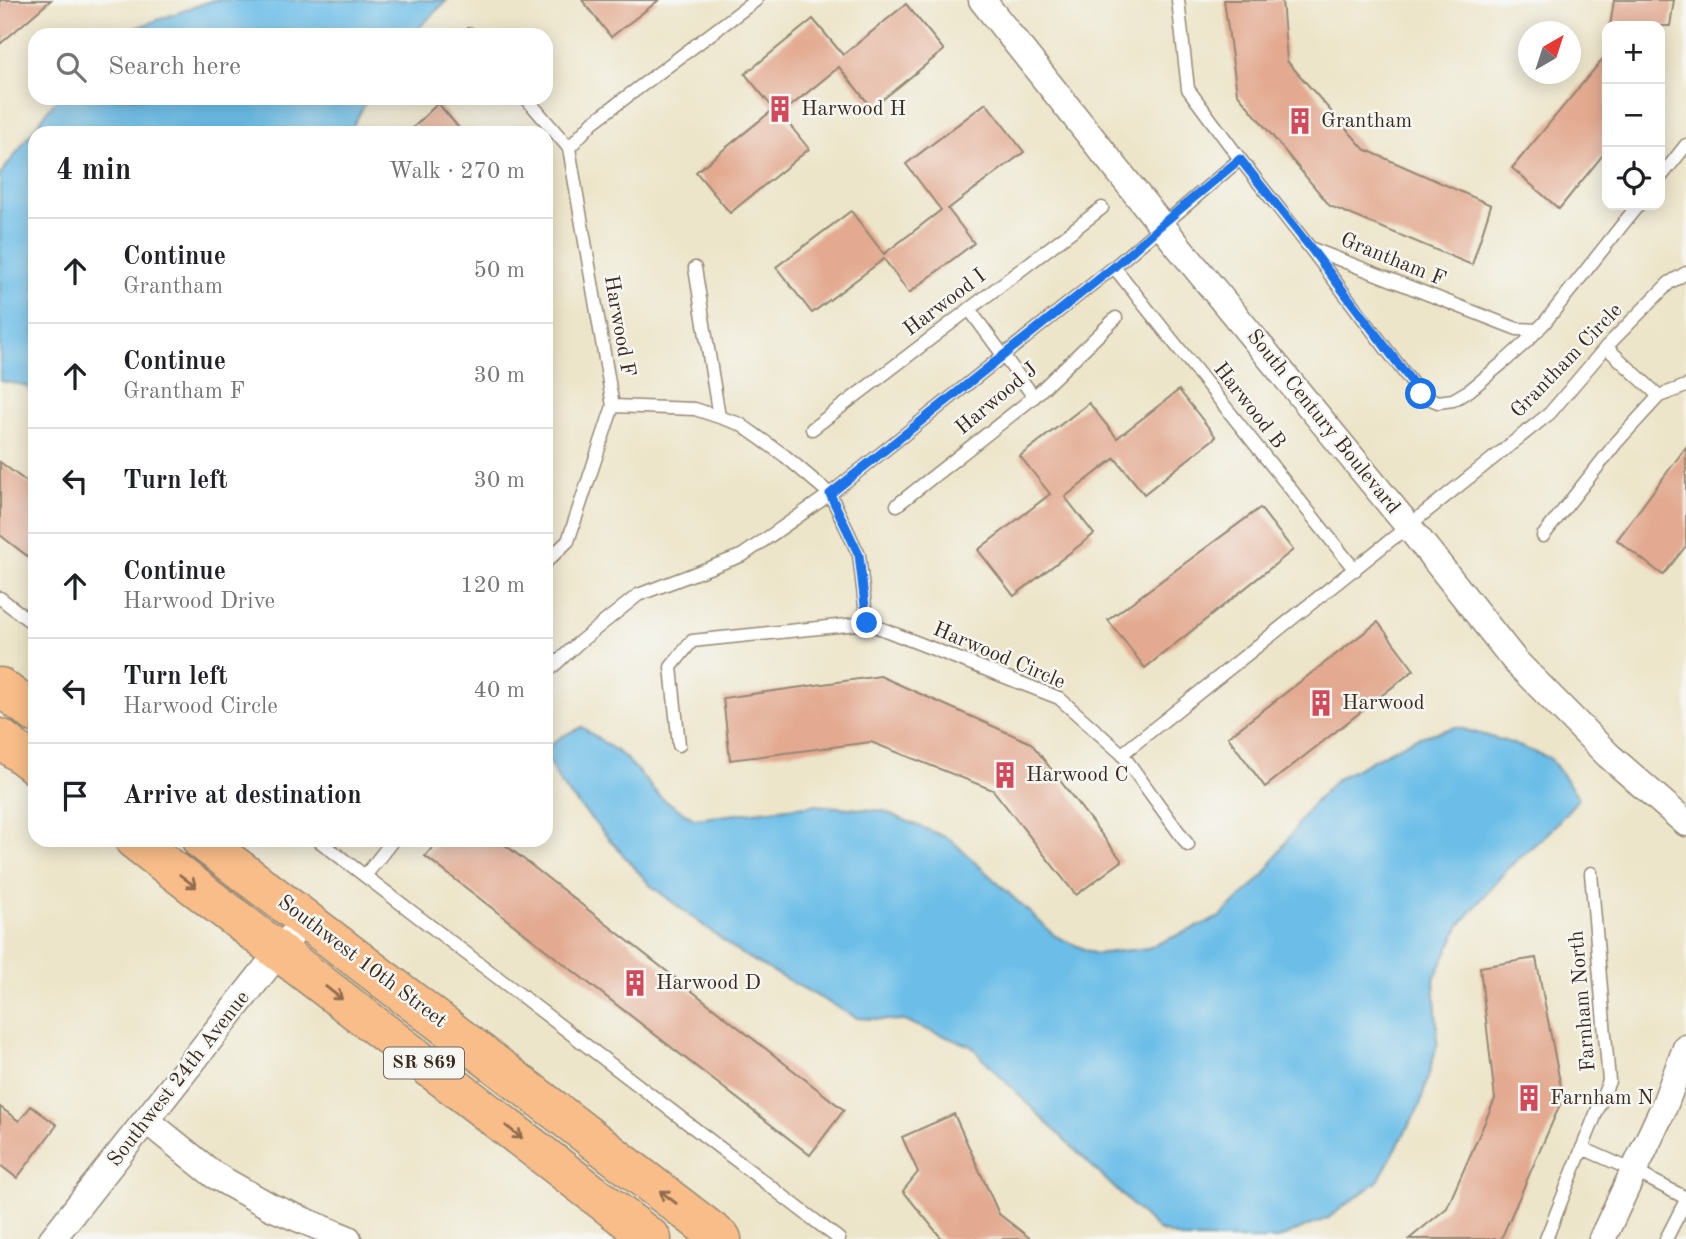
<!DOCTYPE html>
<meta charset="utf-8">
<style>
:root{--surface:#fff;--page:#f6f6f6;--text:#202124;--muted:#757577;--line:#e0e0e0}
body{margin:0;font-family:"Old Standard TT",serif;background:var(--page);color:var(--text)}
.controls{position:absolute;right:21px;top:21px;display:grid;overflow:hidden;border-radius:14px;box-shadow:0 4px 18px #0003}
.controls button{width:63px;height:63px;display:grid;place-items:center;padding:0;border:0;border-bottom:2px solid var(--line);background:var(--surface);color:var(--text);font:35px sans-serif}
.compass{position:absolute;left:1518px;top:21px;width:63px;height:63px;border-radius:50%;background:var(--surface);box-shadow:0 4px 18px #0003;rotate:39deg}
.stop{position:absolute;width:21px;height:21px;margin:-16px;border:5px solid #1a73e8;border-radius:50%;background:#fff}
.stop.end{background:#1a73e8;border-color:#fff;box-shadow:0 2px 7px #0008}
.list{margin:0;padding:0;list-style:none}
h2{display:flex;justify-content:space-between;align-items:center;height:91px;margin:0;padding:0 28px;font-size:30px}
h2 small{font-size:23px;font-weight:400;color:var(--muted)}
.list li{display:grid;grid-template-columns:46px 1fr auto;gap:21px;align-items:center;box-sizing:border-box;height:105px;padding:0 28px;border-top:2px solid var(--line)}
.list b{display:block;font-size:26px;white-space:nowrap}
.list p{margin:0;font-size:23px;white-space:nowrap;color:var(--muted)}
.list em{font-size:23px;font-style:normal;color:var(--muted)}
.icon{flex:none;width:38px;height:38px;fill:none;stroke:currentColor;stroke-width:2;stroke-linecap:round;stroke-linejoin:round}
.map{position:relative;flex:none;width:1686px;height:1239px;overflow:hidden}
.search{position:absolute;background:var(--surface);box-shadow:0 4px 18px #0003;left:28px;top:28px;width:525px;height:77px;display:flex;align-items:center;gap:18px;box-sizing:border-box;padding:0 24px;border-radius:21px;color:var(--muted);font-size:26px}
.panel{position:absolute;background:var(--surface);box-shadow:0 4px 18px #0003;left:28px;top:126px;width:525px;height:721px;border-radius:21px}
.map>svg:first-child{display:block}
</style>
<div class="map">
<svg width="1686" height="1239" viewBox="0 0 1686 1239">
<rect width="100%" height="100%" fill="#f6f6f2"/>
<filter id="ink" filterUnits="userSpaceOnUse"><feTurbulence type="fractalNoise" baseFrequency=".0143" numOctaves="2"/><feDisplacementMap in="SourceGraphic" scale="14" xChannelSelector="R" yChannelSelector="G"/><feConvolveMatrix kernelMatrix="1 2 1 2 8 2 1 2 1" color-interpolation-filters="sRGB"/></filter>
<filter id="wash" filterUnits="userSpaceOnUse"><feTurbulence type="fractalNoise" baseFrequency=".00686" numOctaves="4" result="noise"/><feDisplacementMap in="SourceGraphic" scale="28" xChannelSelector="R" yChannelSelector="G"/><feGaussianBlur stdDeviation="1.57" result="paint"/><feColorMatrix in="noise" values="0 0 0 0 0 0 0 0 0 0 0 0 0 0 0 0 0 1.4 0 .05"/><feComposite in="paint" operator="in"/></filter>
<g filter="url(#wash)">
<rect width="100%" height="100%" fill="#ede5c9"/>
<path fill="#6cbee8" stroke="#547483" stroke-width="2" d="M213 0H447L412 35H123L127 31Z
M57 98H368L349 133H35V394L24 385 0 381V175Z
M582 727 626 758 660 797 694 819 814 805 883 811 950 839 1055 936 1095 954 1148 948 1220 917 1263 876 1309 808 1337 779 1413 739 1456 727 1505 741 1550 758 1579 798 1550 831 1507 869 1460 925 1434 979 1438 1042 1420 1105 1378 1181 1328 1218 1277 1239H1184L1158 1230 1041 1117 971 1046 904 1021 857 1018 741 954 650 885 561 785 546 756C549 739 568 734 582 727Z"/>
<g id="blocks">
<path fill="#e3aa91" d="M0 0H51L0 44Z
M582 0H659L611 37Z
M1224 0H1282L1287 61 1364 149 1491 205 1472 265 1330 206 1237 93Z
M1614 0H1674L1670 26H1610Z
M906 4 944 50 872 108 839 67 781 114 809 149 730 213 696 172 774 109 745 74 813 19 843 55Z
M1607 54V150L1559 209 1512 168Z
M438 103 463 133H408Z
M986 103 1024 152 948 209 974 243 909 293 884 259 812 313 776 267 851 211 884 254 941 210 906 164Z
M1179 390 1216 437 1144 494 1115 458 1065 497 1094 534 1014 596 978 550 1050 494 1020 456 1089 403 1117 438Z
M1686 447V546L1663 575 1617 540Z
M0 462 35 488V562L0 535Z
M1260 508 1293 550 1145 668 1108 620Z
M1378 622 1414 670 1265 787 1228 737Z
M880 676 1031 743 1122 861 1076 895 993 790 871 742 730 760 723 698Z
M439 840H499L844 1110 810 1155 425 856Z
M1536 958 1563 1098 1501 1239H1409L1447 1208 1495 1099 1480 967Z
M31 1106 57 1125 17 1178 0 1165V1107L19 1121Z
M954 1114 999 1214 1031 1239H942L903 1191 918 1172 902 1137Z"/>
</g>
</g>
<g filter="url(#ink)">
<use href="#blocks" fill-opacity="0" stroke="#948874" stroke-width="2"/>
<g fill="none" stroke-linecap="round" stroke-linejoin="round">
<defs>
<path id="lane" d="M1178 0 1188 89 1240 159 1310 248 1517 329 1538 330
M470 34 471 35
M526 98 569 148 613 406 568 541 546 562
M569 148 593 122 756 0
M1660 178 1686 145
M1310 248 1421 395 1438 402 1453 400 1470 390 1505 361 1526 342 1545 322 1638 205
M1114 267 1355 570
M695 268 719 417
M969 309 1034 397
M1606 347 1659 396
M613 406 695 409 740 424 785 456 830 494 859 555 867 623 1059 698 1122 754 1188 845
M812 429 1102 208
M897 505 1034 397 1116 318
M1543 536 1616 443 1659 396 1686 386
M0 598 35 625
M546 673 577 644 638 595 743 555 830 494 1114 267 1240 159
M679 745 671 667 692 641 867 623
M1122 754 1550 413 1606 347 1669 283 1686 273
M318 840 839 1239
M365 876 393 840
M1582 1148 1634 1171 1686 1198
M1546 1239 1609 1081 1591 873
M1666 1239 1686 1200"/>
<path id="street" d="M982 0 1178 246 1409 527 1516 662 1608 755 1686 823
M146 1120 214 1175 271 1207 348 1239
M52 1239 290 938
M1602 1239 1663 1109 1686 1048"/>
<path id="primary" d="M0 687 35 713
M0 738 35 765
M134 840 652 1239
M201 840 504 1071 722 1239"/>
</defs>
<use href="#lane" stroke="#948874" stroke-width="15"/>
<use href="#street" stroke="#948874" stroke-width="29"/>
<use href="#primary" stroke="#948874" stroke-width="41"/>
<use href="#lane" stroke="#fff" stroke-width="12"/>
<use href="#street" stroke="#fff" stroke-width="26"/>
<use href="#primary" stroke="#f8bd89" stroke-width="38"/>
</g>
<defs><path id="oneway-shaft" d="M-6 0H5M1.5-3L5.5 0L1.5 3" fill="none" stroke-width="1.6" stroke-linecap="round" stroke-linejoin="round" transform="scale(1.75)"/></defs>
<g stroke="#906c4e">
<use href="#oneway-shaft" transform="translate(188 881) rotate(37)"/>
<use href="#oneway-shaft" transform="translate(334 993) rotate(38)"/>
<use href="#oneway-shaft" transform="translate(514 1132) rotate(38)"/>
<use href="#oneway-shaft" transform="translate(668 1197) rotate(-142)"/>
</g>
</g>
<g fill="none" stroke-linecap="round" stroke-linejoin="round" filter="url(#ink)">
<path stroke="#1a73e8" stroke-width="9" d="M867 623 859 555 830 494 1114 267 1161 225 1240 159 1310 247 1421 394"/>
</g>
<defs>
<symbol id="building-bare" viewBox="-9 -9 18 18"><path d="M-4-6H4V6H1V3H-1V6H-4ZM-2.5-4.3h1.7v1.8h-1.7ZM.8-4.3h1.7v1.8H.8ZM-2.5-1h1.7V.8h-1.7ZM.8-1h1.7V.8H.8Z" fill="#d1495b" stroke="#f6f6f2" stroke-width="2.5" paint-order="stroke"/></symbol>
</defs>
<g fill-rule="evenodd">
<use href="#building-bare" x="761" y="90" width="38" height="38"/>
<use href="#building-bare" x="1281" y="102" width="38" height="38"/>
<use href="#building-bare" x="1302" y="684" width="38" height="38"/>
<use href="#building-bare" x="986" y="756" width="38" height="38"/>
<use href="#building-bare" x="616" y="964" width="38" height="38"/>
<use href="#building-bare" x="1510" y="1079" width="38" height="38"/>
</g>
<g text-anchor="middle" dominant-baseline="central" stroke-width="5" stroke-linejoin="round" paint-order="stroke">
<rect fill="#f6f6f2" stroke="#73675e" stroke-width="2" x="384" y="1047.5" width="80" height="31" rx="5"/>
<g font-size="19" font-weight="bold" fill="#3b2a1e">
<text x="424" y="1063">SR 869</text>
</g>
<g font-size="21" fill="#3b2a1e" stroke="#f6f6f2" text-anchor="start">
<text x="801" y="109">Harwood H</text>
<text x="1321" y="121">Grantham</text>
<text x="1342" y="703">Harwood</text>
<text x="1026" y="775">Harwood C</text>
<text x="656" y="983">Harwood D</text>
<text x="1550" y="1098">Farnham N</text>
</g>
<g font-size="21" fill="#3b2a1e" stroke="#f6f6f2">
<text transform="translate(1393 260) rotate(22)">Grantham F</text>
<text transform="translate(945 303) rotate(-37)">Harwood I</text>
<text transform="translate(619 326) rotate(80)">Harwood F</text>
<text transform="translate(1567 361) rotate(-46)">Grantham Circle</text>
<text transform="translate(997 399) rotate(-40)">Harwood J</text>
<text transform="translate(1249 406) rotate(52)">Harwood B</text>
<text transform="translate(1323 422) rotate(51)">South Century Boulevard</text>
<text transform="translate(999 656) rotate(23)">Harwood Circle</text>
<text transform="translate(362 962) rotate(37)">Southwest 10th Street</text>
<text transform="translate(1583 1001) rotate(-95)">Farnham North</text>
<text transform="translate(179 1079) rotate(-52)">Southwest 24th Avenue</text>
</g>
</g>
</svg>
<div class="controls">
<button>+</button>
<button>−</button>
<button><svg class="icon" aria-label="locate" viewBox="0 0 24 24"><circle cx="12" cy="12" r="6"/><path d="M12 2v4M12 18v4M2 12h4M18 12h4"/></svg></button>
</div>
<svg class="compass" viewBox="-18 -18 36 36"><path d="M0-13l5 13h-10z" fill="#e53935"/><path d="M0 13l5-13h-10z" fill="#757577"/></svg>
<div class="stop" style="left:1421px;top:394px"></div>
<div class="stop end" style="left:867px;top:623px"></div>
<div class="search"><svg class="icon" aria-label="search" viewBox="0 0 24 24"><circle cx="10" cy="10" r="6"/><path d="M15 15l6 6"/></svg>Search here</div>
<section class="panel">
<h2>4 min<small>Walk · 270 m</small></h2>
<ul class="list">
<li><svg class="icon" aria-label="ahead" viewBox="0 0 24 24"><path d="M12 20V5M6 11l6-6 6 6"/></svg><div><b>Continue</b><p>Grantham</p></div><em>50 m</em></li>
<li><svg class="icon" aria-label="ahead" viewBox="0 0 24 24"><path d="M12 20V5M6 11l6-6 6 6"/></svg><div><b>Continue</b><p>Grantham F</p></div><em>30 m</em></li>
<li><svg class="icon" aria-label="left" viewBox="0 0 24 24"><path d="M17 20v-9H6M10 6l-5 5 5 5"/></svg><div><b>Turn left</b></div><em>30 m</em></li>
<li><svg class="icon" aria-label="ahead" viewBox="0 0 24 24"><path d="M12 20V5M6 11l6-6 6 6"/></svg><div><b>Continue</b><p>Harwood Drive</p></div><em>120 m</em></li>
<li><svg class="icon" aria-label="left" viewBox="0 0 24 24"><path d="M17 20v-9H6M10 6l-5 5 5 5"/></svg><div><b>Turn left</b><p>Harwood Circle</p></div><em>40 m</em></li>
<li><svg class="icon" aria-label="arrive" viewBox="0 0 24 24"><path d="M6 21V4h12l-3 4 3 4H6"/></svg><div><b>Arrive at destination</b></div></li>
</ul>
</section>
</div>
